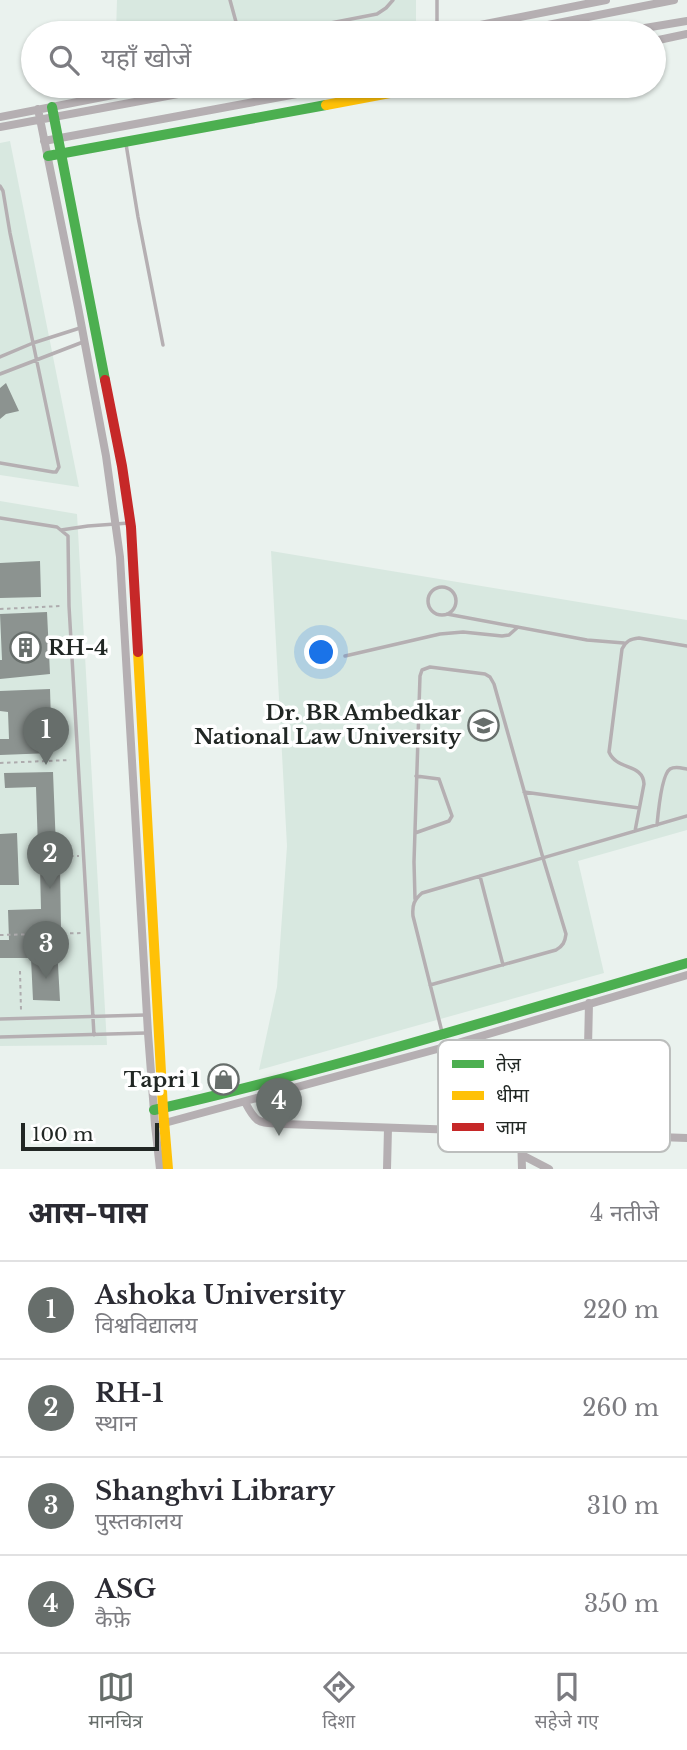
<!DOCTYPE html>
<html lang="hi">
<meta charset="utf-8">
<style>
:root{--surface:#fff;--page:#f7f7f7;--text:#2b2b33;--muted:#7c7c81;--line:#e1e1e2;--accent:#676e6b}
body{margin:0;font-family:"Libre Baskerville","Noto Sans Devanagari",serif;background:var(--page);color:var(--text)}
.scale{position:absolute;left:21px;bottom:18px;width:138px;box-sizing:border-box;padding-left:7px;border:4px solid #212724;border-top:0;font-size:19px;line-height:24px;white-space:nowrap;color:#212724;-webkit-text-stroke:5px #fff;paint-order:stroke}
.you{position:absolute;left:322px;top:653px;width:24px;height:24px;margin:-18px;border:5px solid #fff;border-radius:50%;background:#1a73e8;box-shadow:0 0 0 10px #1a73e833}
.badge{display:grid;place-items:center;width:46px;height:46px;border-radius:50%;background:var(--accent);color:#fff;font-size:23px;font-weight:700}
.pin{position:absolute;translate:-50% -58px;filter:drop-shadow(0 2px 4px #0008)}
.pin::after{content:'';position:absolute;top:37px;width:24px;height:21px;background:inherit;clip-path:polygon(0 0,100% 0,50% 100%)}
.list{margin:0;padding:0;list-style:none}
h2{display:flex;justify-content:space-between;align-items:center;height:91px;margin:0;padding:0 28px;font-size:30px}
h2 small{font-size:23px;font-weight:400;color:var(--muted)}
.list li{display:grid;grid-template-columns:46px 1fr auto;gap:21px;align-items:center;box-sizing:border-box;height:98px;padding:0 28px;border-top:2px solid var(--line)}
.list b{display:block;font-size:26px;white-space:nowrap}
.list p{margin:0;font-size:23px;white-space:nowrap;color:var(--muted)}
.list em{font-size:23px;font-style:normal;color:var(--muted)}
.icon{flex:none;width:38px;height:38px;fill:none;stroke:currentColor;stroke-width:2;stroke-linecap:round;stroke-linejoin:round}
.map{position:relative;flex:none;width:687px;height:1169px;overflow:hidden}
.search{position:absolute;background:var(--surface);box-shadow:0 2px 5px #0004;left:21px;right:21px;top:21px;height:77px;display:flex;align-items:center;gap:18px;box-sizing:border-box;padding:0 24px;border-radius:38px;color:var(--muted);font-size:26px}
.sheet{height:483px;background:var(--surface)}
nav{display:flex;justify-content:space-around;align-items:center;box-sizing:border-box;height:98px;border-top:2px solid var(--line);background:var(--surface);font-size:19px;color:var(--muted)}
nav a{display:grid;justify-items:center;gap:4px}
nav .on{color:var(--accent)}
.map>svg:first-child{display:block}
</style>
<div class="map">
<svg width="687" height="1169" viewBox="0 0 687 1169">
<rect width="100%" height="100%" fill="#eaf2ee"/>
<path fill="#d8e8e0" d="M117 0H416V24L371 33H116Z
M10 141 79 487 0 475V143Z
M0 501 77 514 107 1045 0 1046Z
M271 551 687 620V830L578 861 604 973 259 1070 277 987 287 846Z"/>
<path fill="#8c9390" d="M6 383 19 411 6 414 0 419V388Z
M40 561 41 597 0 598V563Z
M47 612 50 674 0 679V660H2L0 614Z
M50 689 52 753 0 755V739H9L8 712 0 711V691Z
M53 772 56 848 38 849 36 787 5 788 4 773Z
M17 833 19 885H0V834Z
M60 868 61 928 56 929 60 1001 33 1000 31 958H0V940H9L8 910 41 909 40 869Z"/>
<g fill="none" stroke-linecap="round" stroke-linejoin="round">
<path stroke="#aeacae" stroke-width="2" stroke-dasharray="3.5 3.5" stroke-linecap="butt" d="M0 609 61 606
M0 763 70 760
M28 857 79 856
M0 935 83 933
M20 971 21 1010"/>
<path stroke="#b5afb2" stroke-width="3.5" d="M230 0 239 33
M279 33 377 14 386 8 393 0
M437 33V0
M126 144 138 217 163 345
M0 186 3 191 10 233 59 467 56 472H53L0 463
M0 357 33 343 80 328
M0 374 83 342
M0 518 57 527 68 536 69 606 94 1035
M61 530 88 526 129 523
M428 601a14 14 0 1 1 28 0a14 14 0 1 1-28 0Z
M447 614 587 640 624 643
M345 656 440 634 463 632 502 636 509 635 518 627
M524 792 639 808
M657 825C658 814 662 774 670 769 675 766 681 768 687 769
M635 831 644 784C643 763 617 771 609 752L622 649C626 641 630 639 639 638L687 646
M415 833 449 821 452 816 439 779 416 776
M480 876 503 965
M415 899 414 862 420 676 422 670 430 667 485 674 490 677 494 684 543 858 566 934C565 942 563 946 556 950L430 985
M0 1019 145 1015
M442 1032 413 916C412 905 414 900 422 893L687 816
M0 1037 146 1033"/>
<path stroke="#b5afb2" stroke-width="8" d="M440 33 606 0
M507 33 674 0
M615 33 687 21
M654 41 687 34
M38 109 78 307 106 456 120 557 148 1033 155 1125 160 1169
M0 117 159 86
M0 127 221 86
M44 141 340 86
M245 1102C257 1125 258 1122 283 1124L687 1138
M161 1124 441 1048 687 975
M521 1133 522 1169
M586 1135 589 1003
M522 1155 549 1169
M387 1169 388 1128"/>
<path stroke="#4caf50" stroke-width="10" d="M52 107 105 380
M48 156 326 105
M154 1110C334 1069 510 1014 687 963"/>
<path stroke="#ffc107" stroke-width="10" d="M326 105 427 86
M138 652 163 1109 168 1169"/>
<path stroke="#c62828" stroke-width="10" d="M105 380 122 466 131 527 138 652"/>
</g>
<defs>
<symbol id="building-ring" viewBox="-11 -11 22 22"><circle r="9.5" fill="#fff" stroke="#676e6b" stroke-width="1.5"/><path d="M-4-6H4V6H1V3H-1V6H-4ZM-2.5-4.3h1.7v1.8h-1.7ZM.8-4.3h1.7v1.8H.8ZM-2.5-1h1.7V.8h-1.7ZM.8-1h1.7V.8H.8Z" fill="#676e6b"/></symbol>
<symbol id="university-ring" viewBox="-11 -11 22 22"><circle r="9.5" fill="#fff" stroke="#676e6b" stroke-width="1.5"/><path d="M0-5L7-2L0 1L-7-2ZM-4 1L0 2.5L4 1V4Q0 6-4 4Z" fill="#676e6b"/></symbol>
<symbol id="shop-ring" viewBox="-11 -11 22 22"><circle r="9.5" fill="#fff" stroke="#676e6b" stroke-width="1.5"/><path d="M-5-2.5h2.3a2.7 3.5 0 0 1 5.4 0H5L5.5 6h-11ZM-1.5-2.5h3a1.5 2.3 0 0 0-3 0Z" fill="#676e6b"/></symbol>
</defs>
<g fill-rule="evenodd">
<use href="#building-ring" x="8" y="630" width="35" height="35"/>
<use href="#university-ring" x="466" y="708" width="35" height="35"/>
<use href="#shop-ring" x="206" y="1062" width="35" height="35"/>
</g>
<g text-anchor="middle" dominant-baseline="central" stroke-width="7" stroke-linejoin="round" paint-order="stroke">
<g font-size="21" font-weight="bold" fill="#212724" stroke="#fff" text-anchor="end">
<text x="48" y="648" text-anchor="start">RH-4</text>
<text x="461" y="713">Dr. BR Ambedkar<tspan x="461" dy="24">National Law University</tspan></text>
<text x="200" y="1080">Tapri 1</text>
</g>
</g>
<rect x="438" y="1040" width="232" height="112" rx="10" fill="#fff" stroke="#bcbebd" stroke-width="2"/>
<rect x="452" y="1060" width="32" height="8" fill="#4caf50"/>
<rect x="452" y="1091" width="32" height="9" fill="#ffc107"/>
<rect x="452" y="1123" width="32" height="8" fill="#c62828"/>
<g font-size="19" fill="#212724">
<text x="496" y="1071">तेज़</text>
<text x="496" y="1102">धीमा</text>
<text x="496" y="1134">जाम</text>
</g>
</svg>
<div class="scale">100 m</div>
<div class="you"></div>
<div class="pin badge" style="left:46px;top:765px">1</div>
<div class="pin badge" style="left:50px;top:889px">2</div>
<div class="pin badge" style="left:46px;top:979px">3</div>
<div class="pin badge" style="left:279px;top:1136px">4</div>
<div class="search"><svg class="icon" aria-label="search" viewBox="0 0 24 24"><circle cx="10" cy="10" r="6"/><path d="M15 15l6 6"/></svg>यहाँ खोजें</div>
</div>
<section class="sheet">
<h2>आस-पास<small>4 नतीजे</small></h2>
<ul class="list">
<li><span class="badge">1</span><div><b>Ashoka University</b><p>विश्वविद्यालय</p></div><em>220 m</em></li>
<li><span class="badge">2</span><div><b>RH-1</b><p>स्थान</p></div><em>260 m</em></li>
<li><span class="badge">3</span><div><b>Shanghvi Library</b><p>पुस्तकालय</p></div><em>310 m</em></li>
<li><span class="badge">4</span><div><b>ASG</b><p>कैफ़े</p></div><em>350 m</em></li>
</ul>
</section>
<nav>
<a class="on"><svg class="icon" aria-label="map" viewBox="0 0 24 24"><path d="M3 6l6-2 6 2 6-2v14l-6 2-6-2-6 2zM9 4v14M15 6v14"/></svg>मानचित्र</a>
<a><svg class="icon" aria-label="directions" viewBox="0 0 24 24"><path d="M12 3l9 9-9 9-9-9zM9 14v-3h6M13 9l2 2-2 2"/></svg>दिशा</a>
<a><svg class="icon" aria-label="saved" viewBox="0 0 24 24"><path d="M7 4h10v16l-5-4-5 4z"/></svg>सहेजे गए</a>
</nav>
